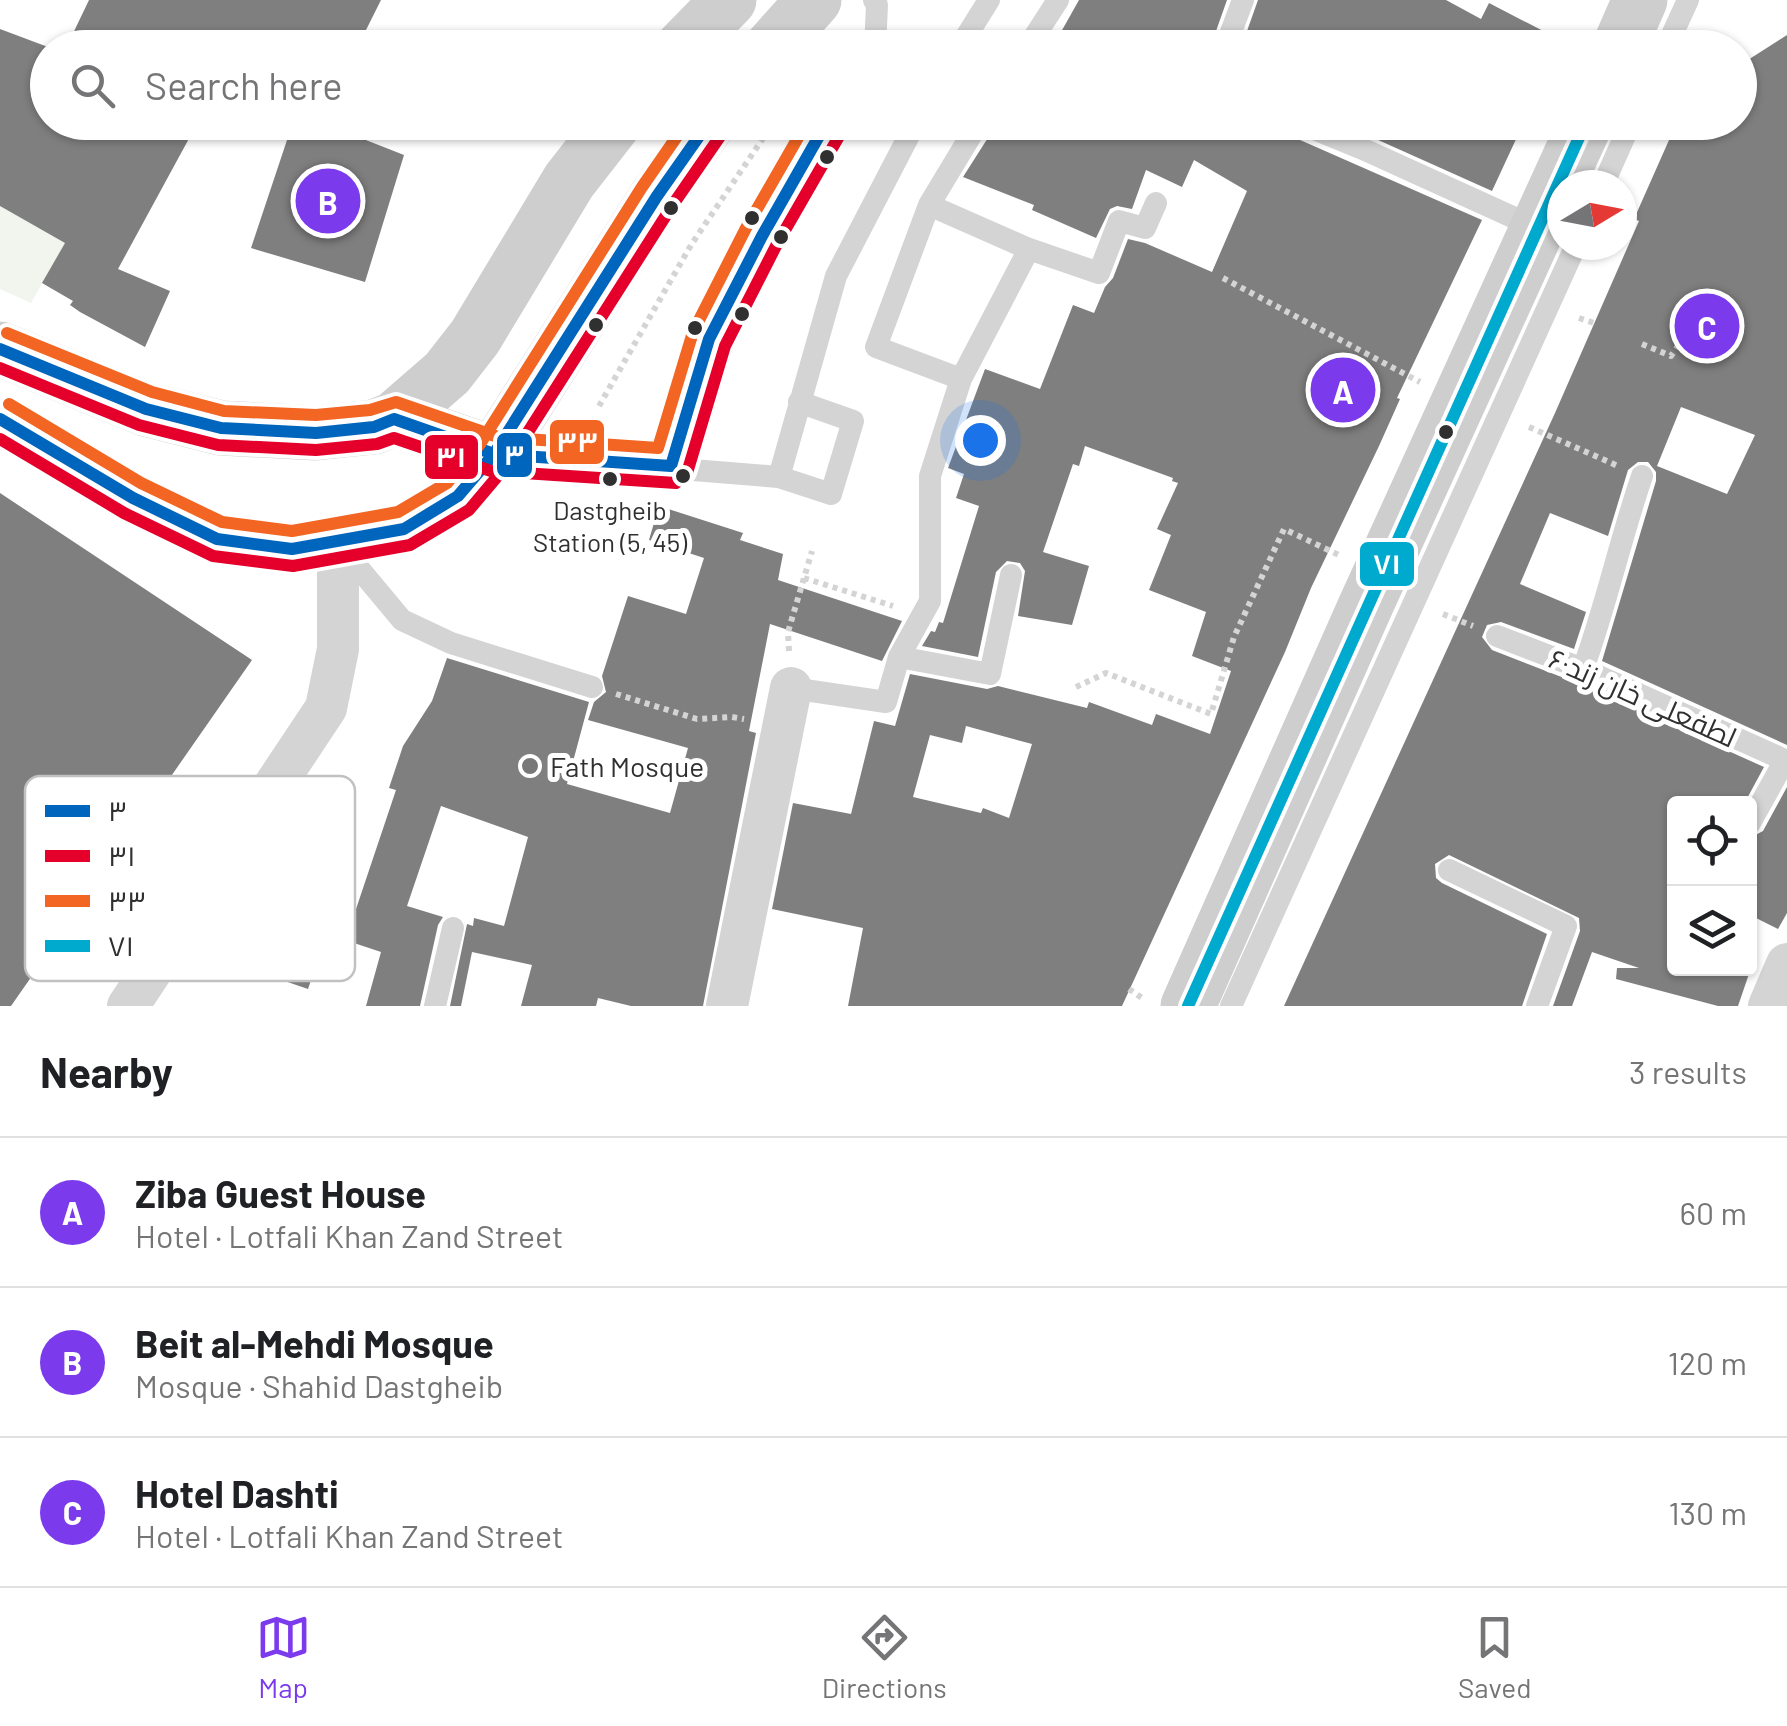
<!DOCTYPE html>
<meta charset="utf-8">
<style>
:root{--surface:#fff;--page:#f6f6f6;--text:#202124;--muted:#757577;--line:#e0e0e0;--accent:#7c3aed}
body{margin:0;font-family:Barlow,Cairo,sans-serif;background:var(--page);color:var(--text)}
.controls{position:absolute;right:30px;bottom:30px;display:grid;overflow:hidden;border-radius:10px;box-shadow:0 2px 8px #0004}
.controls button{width:90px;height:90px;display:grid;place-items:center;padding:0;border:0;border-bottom:2px solid var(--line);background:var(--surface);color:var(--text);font:50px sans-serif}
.compass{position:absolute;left:1547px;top:170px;width:90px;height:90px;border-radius:50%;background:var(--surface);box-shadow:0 2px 8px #0004;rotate:80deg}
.you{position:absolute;left:980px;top:440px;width:35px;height:35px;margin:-25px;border:8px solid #fff;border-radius:50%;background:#1a73e8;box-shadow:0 0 0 15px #1a73e833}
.badge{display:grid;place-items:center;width:65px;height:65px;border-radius:50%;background:var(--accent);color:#fff;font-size:32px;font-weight:700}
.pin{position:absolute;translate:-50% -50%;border:5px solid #fff;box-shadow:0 2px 10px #0006}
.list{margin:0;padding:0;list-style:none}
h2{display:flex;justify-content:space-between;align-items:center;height:130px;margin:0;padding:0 40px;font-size:42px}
h2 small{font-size:32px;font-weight:400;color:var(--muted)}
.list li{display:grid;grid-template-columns:65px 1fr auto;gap:30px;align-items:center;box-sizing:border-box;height:150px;padding:0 40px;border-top:2px solid var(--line)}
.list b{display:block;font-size:38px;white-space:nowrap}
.list p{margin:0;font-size:32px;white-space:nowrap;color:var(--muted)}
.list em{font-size:32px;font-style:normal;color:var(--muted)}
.icon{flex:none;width:55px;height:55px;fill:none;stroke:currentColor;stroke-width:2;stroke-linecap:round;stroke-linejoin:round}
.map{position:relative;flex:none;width:1787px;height:1006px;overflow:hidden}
.search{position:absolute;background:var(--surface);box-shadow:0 2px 8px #0004;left:30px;right:30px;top:30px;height:110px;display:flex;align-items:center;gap:25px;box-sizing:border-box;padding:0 35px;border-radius:55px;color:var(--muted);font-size:38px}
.sheet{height:580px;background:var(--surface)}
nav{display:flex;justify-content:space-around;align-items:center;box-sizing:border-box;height:140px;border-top:2px solid var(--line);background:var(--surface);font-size:28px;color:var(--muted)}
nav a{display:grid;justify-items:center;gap:5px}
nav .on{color:var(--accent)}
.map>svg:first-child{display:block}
</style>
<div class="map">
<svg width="1787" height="1006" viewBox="0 0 1787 1006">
<rect width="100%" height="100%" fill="#fff"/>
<path fill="#f1f5ed" d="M0 206 65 243 31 303 0 289Z"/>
<path fill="#7f7f7f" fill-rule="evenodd" d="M89 0H381L357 48H66Z
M1079 0H1227L1210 48H1052Z
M1258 0H1446L1481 19 1489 3 1576 48H1241Z
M0 29 48 47V122H198L118 269 170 291 145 347 80 312 70 305 73 301 42 283 65 243 0 206Z
M1787 35V745L1602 661 1656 481V472L1648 462H1638L1628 470 1608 536 1550 513 1520 584 1586 612 1574 649 1501 622 1487 625 1482 637 1492 650 1577 683 1764 767 1744 804H1674V968H1751L1738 1006H1718L1616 979 1617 968H1639L1592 952 1572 1006H1553L1580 931 1579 918 1449 855 1435 864 1436 878 1442 883 1547 934 1522 1006H1284L1555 413 1639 221 1634 219 1677 122H1740V65ZM1681 407 1755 435 1727 494 1657 466Z
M293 122H320L404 155 365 282 251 248Z
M998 122H1282L1291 136 1482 220 1397 398 1400 399 1379 446 1311 588 1285 652 1122 1006H848L863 928 772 909 793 803 851 814 874 721 895 726 910 674 987 689 998 686 1087 708 1089 702 1152 725 1156 714 1210 734 1231 671 1192 656 1206 612 1149 590 1171 535 1157 529 1178 483 1172 481 1173 478 1085 446 1079 466 1073 464 1043 552 1089 566 1072 625 1018 616 1025 571 1020 563 1007 561 996 572 978 657 922 646 931 631 935 632 939 622 943 623 979 506 956 498 964 474 948 468 985 369 1040 389 1073 305 1094 313 1105 287 1113 278 1128 239 1145 243 1212 272 1247 191 1194 160 1182 187 1146 170 1132 209 1117 206 1110 209 1096 238 1032 210 1034 205 963 177ZM966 726 1032 744 1009 818 983 808 981 813 913 797 930 735 962 743Z
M1338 122H1524L1492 191Z
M0 493 252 660 11 1006H0Z
M659 506 743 533 740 540 783 554 778 580 902 621 882 661 770 624 749 731 756 733 703 1006H631L598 998 596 1006H521L532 965 472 952 461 1006H450L467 924 473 926 474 918 504 926 528 837 441 806 407 906 443 917 438 925 420 1006H366L381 952 303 926 314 894 356 909 396 790 389 788 403 746 432 701 447 658 589 702 567 784 670 813 688 748 588 720 594 702 606 692 602 676 628 596 686 614 704 558 649 540Z
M1787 787V913L1778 929 1750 915V838L1763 831Z
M280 934 322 948 308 989 267 975Z"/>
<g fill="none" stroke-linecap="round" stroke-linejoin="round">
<path stroke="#d4d4d4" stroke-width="6" stroke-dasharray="5 5" stroke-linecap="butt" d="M1223 278 1420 382
M1579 318 1594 323
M1642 344 1671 356 1684 337
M599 406 691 245 774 122
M1529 427 1618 466
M804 578 893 606
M1443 614 1473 626
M789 651 788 632 812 551
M1076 687 1106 673 1211 714 1234 637 1284 529 1341 556
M616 694 697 719 732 717 744 719
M1129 989 1142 998"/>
<path stroke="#d4d4d4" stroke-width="22" d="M874 0 877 5 875 48
M959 48 989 0
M1027 48 1058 0
M1225 48 1243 0
M1666 48 1688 0
M1297 122 1363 149 1539 229
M1603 185 1631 122
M929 205 1029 249 1099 273 1119 221 1145 228 1156 203
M961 379 1029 249
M0 419 133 498 217 539 292 549 404 529 458 496 494 454 779 477 836 276 916 122
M671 466 709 339 762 236 827 122
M779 477 831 494 853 421 799 402
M341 547 402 620 451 643 592 687
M1497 636 1583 669 1787 761
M899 657 990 674 1011 575
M1583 669C1606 606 1620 540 1642 476
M791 688 886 702 899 657 930 601V476L961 379 876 347 929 205 979 122
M1750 823 1785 760
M1449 870 1566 926 1537 1006
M435 1006 453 928
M1231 1006 1576 245"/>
<path stroke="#d4d4d4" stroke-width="42" d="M128 1006 326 708 338 649V543
M727 1006 791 688
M1769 1006 1787 964"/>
<path stroke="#cecece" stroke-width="55" d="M682 48 729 0
M771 48 814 0
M1619 48 1640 0
M0 349 146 409 221 428 316 433 374 427 394 419 447 373 475 337 569 181 615 122
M394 419 494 454 657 196 709 122
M1188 1006 1365 607 1586 122"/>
<defs>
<path id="bus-1" d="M0 349 146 409 221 428 316 433 374 427 394 419 494 454 671 466 709 339 762 236 827 122
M0 419 133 498 217 539 292 549 404 529 458 496 494 454 657 196 709 122"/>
<path id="bus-2" d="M0 368 139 425 218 445 316 450 377 444 394 438 491 471 676 483 687 473 725 346 777 244 842 131
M0 439 124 513 213 556 293 566 410 545 469 510 507 465 672 206 723 132"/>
<path id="bus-3" d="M7 333 152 392 224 411 316 415 370 410 396 402 498 437 658 448 693 332 746 228 807 122
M9 404 141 483 222 522 292 531 398 512 447 483 480 444 642 187 687 122"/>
<path id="bus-4" d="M1188 1006 1586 122"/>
</defs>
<use href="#bus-1" stroke="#fff" stroke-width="20"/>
<use href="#bus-2" stroke="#fff" stroke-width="20"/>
<use href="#bus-3" stroke="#fff" stroke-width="20"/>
<use href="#bus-4" stroke="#fff" stroke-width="20"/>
<use href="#bus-1" stroke="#0065bd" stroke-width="12"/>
<use href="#bus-2" stroke="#e4002b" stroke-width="12"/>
<use href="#bus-3" stroke="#f26522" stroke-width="12"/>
<use href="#bus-4" stroke="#00a9ce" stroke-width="12"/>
</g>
<g fill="#303030" stroke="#fff" stroke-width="4">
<circle cx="827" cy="157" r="9"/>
<circle cx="671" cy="208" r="9"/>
<circle cx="752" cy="218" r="9"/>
<circle cx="781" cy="237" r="9"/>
<circle cx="742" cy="314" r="9"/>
<circle cx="596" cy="325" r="9"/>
<circle cx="695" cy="328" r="9"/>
<circle cx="1446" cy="432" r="9"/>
<circle cx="683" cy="476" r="9"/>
<circle cx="610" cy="479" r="9"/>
</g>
<circle fill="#787878" stroke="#fff" stroke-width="4" cx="530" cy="766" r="10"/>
<g text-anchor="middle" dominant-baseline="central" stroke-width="10" stroke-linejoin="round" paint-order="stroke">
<g font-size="26" fill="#303030" stroke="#fff">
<text x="610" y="509">Dastgheib<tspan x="610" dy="32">Station (5, 45)</tspan></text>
</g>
<g font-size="28" fill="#303030" stroke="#fff">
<text transform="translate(1643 697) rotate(24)">لطفعلی خان زند۶۰</text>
</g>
<g font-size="28" fill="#303030" stroke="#fff" text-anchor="start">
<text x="550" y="766">Fath Mosque</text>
</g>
</g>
<rect x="25" y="776" width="330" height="205" rx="15" fill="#fff" stroke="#c1c1c1" stroke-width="2.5"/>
<rect x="45" y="805" width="45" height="12" fill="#0065bd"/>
<rect x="45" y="850" width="45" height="12" fill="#e4002b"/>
<rect x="45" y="895" width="45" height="12" fill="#f26522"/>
<rect x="45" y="940" width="45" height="12" fill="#00a9ce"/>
<g font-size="28" fill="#303030">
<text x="108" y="821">۳</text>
<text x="108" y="866">۳۱</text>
<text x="108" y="911">۳۳</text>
<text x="108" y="956">۷۱</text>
</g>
<g stroke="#fff" stroke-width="4">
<rect x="548" y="418" width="58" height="48" rx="10" fill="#f26522"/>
<rect x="495" y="431" width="39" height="48" rx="10" fill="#0065bd"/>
<rect x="423" y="433" width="57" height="48" rx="10" fill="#e4002b"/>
<rect x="1358" y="540" width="58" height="48" rx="10" fill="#00a9ce"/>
</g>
<g font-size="28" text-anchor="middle" font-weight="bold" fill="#fff">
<text x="577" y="452">۳۳</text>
<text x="514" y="465">۳</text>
<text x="451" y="467">۳۱</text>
<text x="1387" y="574">۷۱</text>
</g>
</svg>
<div class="controls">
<button><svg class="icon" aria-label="locate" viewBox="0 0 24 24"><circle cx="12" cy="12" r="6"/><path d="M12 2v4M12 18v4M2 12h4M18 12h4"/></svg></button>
<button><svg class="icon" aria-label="layers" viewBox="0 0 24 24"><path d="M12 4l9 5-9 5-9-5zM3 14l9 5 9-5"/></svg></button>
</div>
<svg class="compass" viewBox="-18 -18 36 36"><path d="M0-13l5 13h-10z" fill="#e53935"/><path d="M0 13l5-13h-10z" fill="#757577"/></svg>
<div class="you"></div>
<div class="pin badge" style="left:1343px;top:390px">A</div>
<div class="pin badge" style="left:328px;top:201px">B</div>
<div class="pin badge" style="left:1707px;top:326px">C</div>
<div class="search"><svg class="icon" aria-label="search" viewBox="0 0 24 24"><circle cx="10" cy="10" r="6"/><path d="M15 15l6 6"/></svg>Search here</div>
</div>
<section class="sheet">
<h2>Nearby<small>3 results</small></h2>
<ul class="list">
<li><span class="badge">A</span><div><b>Ziba Guest House</b><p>Hotel · Lotfali Khan Zand Street</p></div><em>60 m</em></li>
<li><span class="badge">B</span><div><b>Beit al-Mehdi Mosque</b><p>Mosque · Shahid Dastgheib</p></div><em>120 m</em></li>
<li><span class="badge">C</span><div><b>Hotel Dashti</b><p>Hotel · Lotfali Khan Zand Street</p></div><em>130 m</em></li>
</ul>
</section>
<nav>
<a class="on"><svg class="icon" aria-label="map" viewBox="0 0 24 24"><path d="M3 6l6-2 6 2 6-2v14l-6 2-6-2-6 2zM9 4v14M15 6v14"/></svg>Map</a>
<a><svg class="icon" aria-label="directions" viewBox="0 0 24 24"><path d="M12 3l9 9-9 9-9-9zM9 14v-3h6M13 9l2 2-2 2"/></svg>Directions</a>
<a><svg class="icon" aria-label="saved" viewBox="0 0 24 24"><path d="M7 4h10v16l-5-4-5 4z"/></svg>Saved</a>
</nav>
